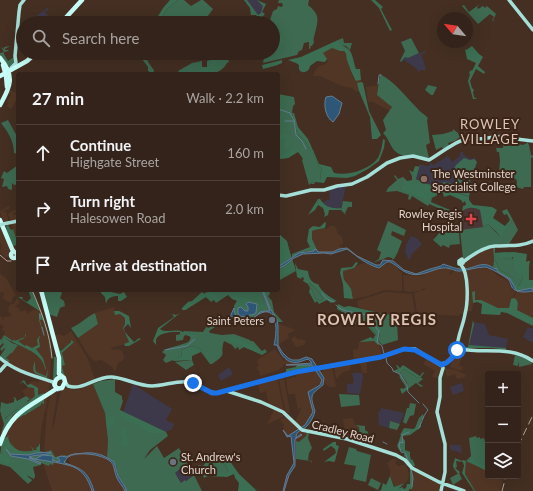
<!DOCTYPE html>
<meta charset="utf-8">
<style>
:root{--surface:#33231a;--page:#3b2b23;--text:#f1f3f6;--muted:#a9a4a2;--line:#4e4039}
body{margin:0;font-family:Lato,sans-serif;background:var(--page);color:var(--text)}
.controls{position:absolute;right:12px;bottom:12px;display:grid;overflow:hidden;border-radius:4px;box-shadow:0 4px 16px #0002}
.controls button{width:36px;height:36px;display:grid;place-items:center;padding:0;border:0;border-bottom:1px solid var(--line);background:var(--surface);color:var(--text);font:20px sans-serif}
.compass{position:absolute;left:437px;top:12px;width:36px;height:36px;border-radius:50%;background:var(--surface);box-shadow:0 4px 16px #0002;rotate:299deg}
.stop{position:absolute;width:12px;height:12px;margin:-9px;border:3px solid #1a73e8;border-radius:50%;background:#fff}
.stop.end{background:#1a73e8;border-color:#fff;box-shadow:0 1px 4px #0008}
.list{margin:0;padding:0;list-style:none}
h2{display:flex;justify-content:space-between;align-items:center;height:52px;margin:0;padding:0 16px;font-size:17px}
h2 small{font-size:13px;font-weight:400;color:var(--muted)}
.list li{display:grid;grid-template-columns:26px 1fr auto;gap:12px;align-items:center;box-sizing:border-box;height:56px;padding:0 16px;border-top:1px solid var(--line)}
.list b{display:block;font-size:15px;white-space:nowrap}
.list p{margin:0;font-size:13px;white-space:nowrap;color:var(--muted)}
.list em{font-size:13px;font-style:normal;color:var(--muted)}
.icon{flex:none;width:22px;height:22px;fill:none;stroke:currentColor;stroke-width:2;stroke-linecap:round;stroke-linejoin:round}
.map{position:relative;flex:none;width:533px;height:491px;overflow:hidden}
.search{position:absolute;background:var(--surface);box-shadow:0 4px 16px #0002;left:16px;top:16px;width:264px;height:44px;display:flex;align-items:center;gap:10px;box-sizing:border-box;padding:0 14px;border-radius:22px;color:var(--muted);font-size:15px}
.panel{position:absolute;background:var(--surface);box-shadow:0 4px 16px #0002;left:16px;top:72px;width:264px;height:220px;border-radius:4px}
.map>svg:first-child{display:block}
</style>
<div class="map">
<svg width="533" height="491" viewBox="0 0 533 491">
<rect width="100%" height="100%" fill="#442f22"/>
<path fill="#523625" d="M332 48 340 51H344L347 54V60L351 67 353 78 356 81 361 80 363 89 357 92 352 88 342 86 320 76H313L315 71 319 66 324 65 328 62 323 53Z
M378 85 377 95 392 106 390 111 373 102H368L366 87Z
M9 89 14 92 15 91 18 96V98L11 109 7 106 9 103 7 102 11 95 8 93Z
M9 206 10 208 2 212H6L9 222 4 223 0 211Z
M15 209 16 212 13 213 14 215 17 213 18 220 11 222 8 214Z
M18 222V244L11 224Z
M0 226 8 245 10 253 9 256 6 258 0 252 2 246 0 242Z
M330 226H335L338 234 342 237 343 244 338 246 343 247V248L333 252H318L312 239V231L314 228 326 229Z
M493 248 494 259 493 267 483 264 465 269 463 264 464 262 483 251Z
M364 263 378 269 388 263 394 265 402 273V291L384 290 368 296 353 299 351 290 345 283 341 268 352 267Z
M446 268 453 269 449 273 450 275 455 270 459 272H464L466 296 464 315 460 314 459 316 417 313 414 293 426 289 424 288 419 291 409 292 404 291 403 275 421 276 433 270Z
M482 268 490 269 498 276 507 280 512 290 516 292 511 299 509 308H498L477 302 473 303 472 311H467L466 271Z
M0 274 6 278 16 295 13 297 11 303 3 299 4 293 0 292Z
M385 292 412 294 415 313 397 315 384 314 363 309 358 307 357 301Z
M517 292H533V318L512 308 513 298Z
M17 298 20 302 15 307 20 308 19 310 21 312 25 310 28 314 34 309 42 313 48 337 51 360 49 391 41 430 40 444H39V446L37 450 29 452H23L15 450 8 440 3 441 1 434 13 415 46 394 42 393 28 402 27 401 30 400 28 399 22 391 28 387 27 386 31 382 35 381 37 383 40 381 41 377 30 372 24 371 4 361 18 345 28 349 40 358 46 368 36 349 38 346 32 348 25 346 18 341 19 340 13 342 4 335 5 332 2 329 4 327 0 324V316L2 317 3 321 4 317H9L12 314 8 312 9 309 8 308 12 303 14 304Z
M114 307 115 315 120 314 125 318V324L123 328 129 343 111 348 112 350 118 349 122 351 124 357 123 360 118 363 115 372 113 368 102 360 94 361 87 353 78 338 98 324 95 313Z
M280 324 296 330 288 334 289 338 279 344V325Z
M71 331 88 359 95 379 76 386 68 385 65 375 63 372 62 365H65L62 353 73 342 71 341 62 351 59 349 55 335 58 334 64 336Z
M295 336 298 340 300 339 306 341 304 345 296 347 291 339Z
M374 341 380 347 382 356 354 361 353 350 358 349 359 342Z
M275 349 284 361 286 359 291 362H297V364L284 365 279 370 260 376 259 371 256 367 259 366 257 360Z
M456 354 462 356 459 366 463 367 461 371 450 367Z
M427 358 441 368 439 377 435 378 432 376 435 371 423 364Z
M367 361V373H363L359 362Z
M350 363 351 370 343 372 336 379 334 367 338 365Z
M332 367 336 387H329L325 383 324 377 321 373 324 370 323 368Z
M444 368 456 370 466 375 465 377 457 379 455 374 447 377V375H445L446 372 443 370Z
M316 369 322 378V382L308 392 313 412 305 425 301 428 295 422 302 407 298 410 295 394H288L286 379 296 377V374Z
M277 378 283 405 284 411 269 405 266 391 260 393 258 383Z
M284 379 290 412 286 413 279 380Z
M93 384 105 413 108 441 107 457 96 453H87H95L108 459 113 463 116 474 126 491H94L90 481 93 491H52L43 463 53 462 70 465 68 456 55 457 44 451 47 411 51 394 57 393 52 429H53L61 390 65 388 76 390Z
M274 409 285 416 268 424V423Z
M287 416 300 429 287 437 283 430 284 425 280 420Z
M353 418 355 425 359 427 360 435 358 441 346 438 343 419Z
M300 430 307 432 306 436 299 442 296 441V435Z
M392 459 397 460 395 463 398 466 406 464 409 474 407 482 395 487 390 476V470L387 463Z
M466 462H470L487 471 488 469V476H504L500 491H474L465 474Z
M411 469 421 473 442 484 440 491H409L413 478Z"/>
<path fill="#3d394b" d="M244 0H259L260 3 266 4 262 12 265 14 260 19 256 15H251L250 8Z
M48 7 49 9 45 12 53 23H39L34 21V18Z
M411 38 419 54 425 51V53L421 55 424 62 426 70H420L418 73 417 69 404 60 401 62 400 61 405 51 401 42Z
M460 152H463V154L470 159 475 158 477 162 475 171 472 174 470 181 473 183 469 197 449 190 426 186 416 179 420 165 429 166 431 162 433 165 448 156 452 162 460 156Z
M346 186 341 208H331L325 205 323 202 330 199 329 189Z
M411 236 417 238 422 244 411 255 410 260 408 259 405 252 406 245Z
M475 322 485 324 489 335 508 339 506 348H469L473 324Z
M528 327 533 329V343L523 337Z
M229 367 233 374 221 381 218 375Z
M352 373H362L363 377 360 394 347 393V384L354 383Z
M462 383 464 391 453 395 450 387Z
M133 384 172 409 166 420 174 424 172 429 166 432 123 412Z
M381 408 404 413 400 424 390 421 389 428 379 425 378 412H380Z
M450 445H461L462 453 451 450 450 449Z
M187 463 194 475 181 483 174 472Z"/>
<path fill="#4b3635" d="M469 207 475 208 481 210 483 227 460 230 462 211Z"/>
<path fill="#3d6a51" d="M178 0H184L191 6 201 0H203L213 9 207 17 200 23H159L166 10Z
M279 0H309L308 5C319 14 319 18 315 33 314 38 313 38 314 43L312 45 313 46H310L311 48 309 49V42L304 43 302 50 299 51 297 55 263 63 265 53H273V23H269L273 11 277 9 278 6 281 7 283 6 282 3H278Z
M480 4 477 7 478 9 483 6 485 8 487 6 496 14 493 20 495 22 492 20 494 17 490 14 478 24 462 6 464 5 469 12Z
M343 38 344 43H352L350 50 346 46 341 45 338 40Z
M411 38 419 53 408 58 405 57 401 62 400 61 405 51 401 42Z
M10 46 5 49V50H8L9 51 4 52V54L8 61 14 57 15 62 9 67 0 56V53L4 52 1 47 4 49V47Z
M133 53C146 53 147 62 154 70L153 74H150V72L148 71V67L142 59Z
M226 55 229 62 227 63C219 79 196 74 181 74L178 71 192 63 202 61V67H207V61Z
M380 74C395 82 405 96 417 108 420 112 424 114 428 118L427 120 430 143 426 145 429 158C417 157 402 159 394 150 390 145 388 138 383 133L386 130 383 120 392 107 377 95Z
M428 85 437 87 433 95H431L425 90Z
M278 94 294 97 295 104 293 106 292 113 297 133 305 141 311 151 313 150 318 165 322 169 320 174 321 178 320 180H315L309 185 302 160 303 159 301 156 298 152 288 158 278 159Z
M8 120 18 138V154L14 153C14 141 8 132 1 123Z
M453 129 458 133 460 137 455 141 448 143 449 146 443 149 442 147 436 150 432 135 443 134 453 131Z
M527 141 529 145 531 155 533 156V157L531 158V187H524L523 189 516 187 517 182 516 179 507 177 506 174H499L500 160 499 152H497L496 148H503V145L513 146 514 143 523 145 527 143Z
M464 158 470 160 474 159 477 162 470 181V188H472L470 190 469 197 442 186 443 182 457 184 456 181 458 176 463 177 461 184 466 186 469 177 458 175 454 169 456 165Z
M18 165V184L14 185 12 183V190L8 189 7 186 2 187 4 179 1 178 4 171 7 173Z
M420 165 416 179 426 186 441 193 432 198 431 202 455 212H460L459 217 429 204 428 206 412 196 410 200 408 199 409 195 397 191 386 192 388 188 397 180 394 176 395 175 398 179 403 177 407 181 412 180V176L409 170 413 172 415 166 418 167Z
M343 201 352 202V207H348L345 213 346 215 341 210Z
M513 220 518 230 509 244 491 246 465 259 463 258 460 230 483 227 488 224C492 229 497 232 500 237Z
M388 221 406 230 404 236 392 231 391 235 402 241C399 248 398 254 393 260L392 258 388 257 373 263 379 259 381 252 377 250Z
M458 223 460 244 450 245 449 248 443 245 441 247 433 240 444 228 443 225Z
M279 234 287 243 296 271 278 281V235Z
M495 247V253L507 252C515 259 517 268 523 277L519 286 517 285 512 277 500 270 495 260H494L493 248Z
M309 282 319 292 323 299 321 301 315 298Z
M43 290H59L62 293 60 298 64 301 65 306 60 308 57 317 48 314 46 302V300Z
M212 290H269L270 294 268 296 272 301 274 312 283 322H278L270 308V311C260 311 256 317 247 320L234 308V306L237 301 232 299 228 295 216 303 214 300 211 302 203 294Z
M39 313 42 314C47 329 50 343 51 359L48 337 43 320H40L45 340 39 320Z
M95 313 98 324 78 338 71 328C81 324 86 317 95 313Z
M348 313H353L358 317C354 322 349 319 345 322L346 315Z
M363 314 366 315 369 326 376 334 375 335 363 321Z
M385 318 397 323 398 340 382 345 378 340 380 334 378 322 384 320Z
M210 324 215 327 209 331 210 333 222 335 234 334 250 340V341H253L262 351 265 349 267 352 262 355 244 347 239 350 238 347 235 349 232 345 224 341C219 356 229 352 212 364H210L201 352 202 350 192 346 181 350 182 356 166 363 163 360 166 355 162 352C170 344 184 349 191 339L190 336 186 335 184 336 183 340 176 341V335L181 334 184 331 203 332 206 327 209 328Z
M4 337 12 343 18 345 12 353H11L6 358 10 361 8 362 0 356 5 349 4 348 2 351 0 349 4 344 1 342Z
M515 355 529 360 532 364 519 367V361L518 366 513 365Z
M192 360 194 365 186 370 175 362Z
M404 369 418 378 420 377 423 379 418 383 423 386 421 387 416 383 408 389 407 383 400 373Z
M115 379V392L122 396V399L123 401 120 410 166 432 168 436 150 450 144 459 157 446 164 458 179 448 187 463 175 473 181 483 185 480 186 481 194 475 202 491H127L124 485 118 476 116 466 107 457 108 441 105 413 93 384 101 381Z
M339 394 359 395 360 405 341 407Z
M26 396 30 399 27 401 28 402 13 412 3 420 0 411 1 402 7 404 14 402V400L15 399 13 398 15 397 17 401Z
M410 403 416 404 414 415 410 416 406 424 403 422 407 408H409Z
M390 421 400 424 397 430 389 428Z
M355 425 365 426V430L368 432 367 438 360 436 359 427Z
M307 432 309 433 308 438 312 448 309 453 308 460 312 461V463L311 461 296 459V441L299 442 306 436Z
M476 436 477 438 480 437V439L484 438 485 442 488 441V469L487 471 466 461 471 456 469 438Z
M6 437C13 448 20 455 33 451L31 446 34 450H37L36 448 39 446V444H40V451L47 453 49 451 55 457 65 455 67 457 65 463 69 464V466L54 462 53 465 50 464 49 466 41 463V465L33 467 35 476 34 479 26 475 32 480 28 484 10 467 0 464C0 454 0 444 6 437Z
M349 447 356 449 357 451 371 455 366 482 353 479 356 466 344 464Z
M219 462C225 463 229 468 227 473H206L207 470 213 468 216 463Z
M459 473 462 479 453 485 450 478Z
M371 478 381 483 378 490 368 485Z"/>
<path fill="#3b6e52" fill-rule="evenodd" d="M170 0H178L166 10 159 23H154L163 8Z
M244 0H247L258 15 261 13 263 6 257 0 266 4 262 12 265 14 260 19 256 15H251L250 8Z
M371 0H375L383 7 381 9 392 30 390 31 379 8Z
M282 36 283 42 277 51 273 46V40Z
M338 40C341 46 346 46 350 51 353 55 354 64 356 69H360L361 80 356 81C354 79 348 63 347 60 346 56 347 54 344 51H340L332 48 323 53 327 59 325 62 317 61 310 66C309 74 297 75 299 65L296 63 288 60 301 57Z
M472 46 479 54 483 57 478 66 485 72 484 74 476 69 470 81 472 88 474 90 473 92 474 97 477 99H473L468 81 470 74 469 73 471 70 472 71 476 63 467 59 465 49 466 50Z
M282 60V63C276 66 269 67 263 69L262 65Z
M213 61H215L217 63 214 65 215 66 223 64C217 72 210 74 200 74L199 71 205 67H213L210 65V63Z
M361 82 363 83 369 111 381 135 377 139H372L370 117 359 91 357 83Z
M292 113H294L298 127 308 139 319 164 331 167 334 173C348 176 369 170 378 158 381 152 382 146 383 139L385 140 384 148 379 161 368 169 355 176 347 178 327 177 324 183 315 182 314 184H311L315 179 320 180 321 178 320 174 322 169 318 165 313 151H311L305 141 297 133Z
M284 133 288 135 291 145 286 149 283 147 287 140V138L278 141V137H280Z
M293 149 297 152 288 158 278 159V156Z
M416 166 418 167 414 181 417 184 419 183 418 180H419L427 184 450 188V190L469 197V200L473 205 492 207 497 210 493 218 505 226 510 220 507 214 504 215 502 211 507 209 513 220 500 238C498 231 492 229 488 224L483 227 480 210C473 207 469 207 462 211L463 206 466 205 465 201 463 203 461 200 450 195 444 197 443 193 432 194 429 202 402 190 401 187 404 184 402 177 407 181 412 182Z
M318 199H320C325 207 332 209 341 208V210H329L328 215 324 217 325 214 323 208 318 205 315 210 308 215Z
M325 222 326 223 325 228 314 230 312 231V239L318 252C310 249 299 252 292 258V254L310 247 307 241 309 229 313 226 320 227Z
M8 225 11 230 13 229 18 244 12 247 7 233 6 226Z
M279 234 287 241 291 257 285 263 280 265 278 256 282 253 278 251Z
M514 252 527 254 526 262 528 261H530L529 266V280H533V289L517 291 508 278 498 272 496 269 493 267 494 260H495L500 270 512 277 517 284 519 286 523 277 521 275 517 273 514 268 513 257 499 258V255H495V253Z
M356 262 358 263 354 268 343 271C343 283 346 280 351 289 352 292 352 296 353 299L344 298 343 284 340 273 341 268 352 267Z
M293 263 295 267C292 273 284 275 278 275 280 268 287 265 293 263Z
M295 263 298 269 308 271C309 278 311 283 318 284 321 292 330 297 337 301L331 303 327 300 319 304 317 301 315 303 309 292 310 288 308 284 303 281 304 278 302 277 301 279 297 277ZM309 282 319 292 323 299 321 301 315 298Z
M28 290H32L41 312 18 297H23L22 299 27 302 31 298Z
M102 290 120 294 124 292 127 297 121 301H118V296C112 296 107 298 106 304L105 297 101 293V291Z
M214 290H220L215 292 214 295 218 299 221 298 218 301 211 297 207 298 206 297 187 309 186 310H182V308L188 302 192 301 202 292 204 294Z
M475 291V300H481L498 308H509L511 299 513 298 516 299 518 303 517 310 533 318V326L507 313 501 312 500 315 481 314 482 304 477 302 473 303 472 292Z
M231 294 245 298 250 301V304L248 302 246 305 248 307V311H245L241 307 238 308 239 314 242 317C251 316 259 313 260 304L264 305C260 313 242 329 235 315 233 312 235 309 234 306L237 301 230 296Z
M338 304 344 307 349 306 384 314 397 315V323L385 318 384 320 379 322 381 329 378 340 380 344 378 345 374 341 359 342 371 337 373 339 376 334 369 326 366 315 363 314 362 319 359 318 355 325 352 323 345 322 348 320 353 321 358 317 353 313H348L346 314 337 309Z
M114 311H119L129 316 131 328 128 324 124 328 125 332 134 342 139 338 141 339 129 346H125L124 344 129 342 123 328 125 324V318L120 314 115 315Z
M180 313 160 329C167 334 175 328 183 332V333L180 335V332C172 332 160 332 156 339V345L153 341 158 328 174 317 172 314 176 315Z
M473 320 474 324 469 345 506 348V350L492 348H464V347H468Z
M53 329 59 349 61 351 71 342V340L74 342 62 353 65 365 62 366C63 373 67 378 68 385L62 375Z
M25 333 26 336 23 339 18 341 25 346 26 345 32 348 38 345 37 340 40 335 39 340 40 347 36 349 43 358 46 369H48L47 378C36 374 30 374 35 361 35 374 35 371 46 376L48 369H45C42 350 17 347 4 337L1 342 3 343 0 346V339L1 340 4 335 13 341 14 339 15 341 25 337Z
M189 334H192L196 336 189 345 164 350 189 342 191 337 186 335Z
M230 336C242 340 255 345 263 355L229 341Z
M192 346 202 350 201 352 192 356V360L174 361 172 360 182 356 181 350Z
M54 357H56L57 374 54 380H53Z
M297 365H312L315 367 286 373V369L296 367Z
M396 365H397L400 368 403 365 420 376 423 372 424 373 421 377 418 378 404 369 400 373 408 388 407 390 402 394 400 389 402 388 403 389 406 387 400 378 399 373 393 371 398 369Z
M24 380 27 385 31 384 38 388V395L44 393V395L13 415 1 434 4 424 1 414 5 419C14 410 26 404 35 396L34 388 28 387 23 382 19 384Z
M44 398V404L41 403V405L25 415H24L17 419 9 427 16 417Z
M120 410 123 412 166 432C162 433 155 434 150 433 146 432 142 427 137 425 130 421 119 422 120 410Z
M423 414 424 418 421 420V427L410 435 403 436V438L405 441V450L410 452V456L411 460 412 459 415 465 414 467 406 460 405 456 403 458 405 453 399 450 397 446 401 435H400L404 428 413 429 415 428 419 418Z
M112 416 115 420C113 425 112 428 107 430L106 417Z
M122 427C127 431 128 439 129 446L122 447 120 435Z
M10 435 8 437C11 452 24 453 37 450L36 448 39 446V444H40V453C36 453 34 454 31 455 24 457 10 455 6 450L8 454 12 457 8 465 0 462V454L4 453 1 447 5 438Z
M333 442H336V445L339 446 335 461 334 462 329 461 324 462 336 453 335 449 331 446 324 451 323 449Z
M51 450 55 457H60L57 458 60 460 56 459 54 461 52 460 53 459 50 457 49 460 43 459V455L42 454H48L50 452 46 453 44 452 47 453Z
M216 456 227 457 239 474 257 491H238L239 483 235 478 234 474 227 477 208 476 204 478 198 465 203 466 207 461 210 462ZM219 462C225 463 229 468 227 473H206L207 470 213 468 216 463Z
M455 458 462 461 463 460 466 461 465 474 475 491H474L462 473 464 466 463 462 456 461 457 467 455 468 460 472 458 474C452 465 452 469 455 458Z
M472 458 479 464 487 465 488 464 487 471 470 462H467Z
M410 469H411L413 478 412 489H409V491H379L381 490 383 483 386 485 390 476 394 487 405 483 398 489 402 487 404 489 406 488 407 484H410Z
M28 471 32 474 34 473 35 475 33 480V475L28 473 26 474 27 477 32 480 30 482 21 476 25 474Z"/>
<path fill="#2e5777" stroke="#647c90" d="M332 96 342 103 339 114 333 122C326 118 323 105 326 97Z
M347 248 357 256 376 265H380L383 260 393 261 404 270 416 274 430 269 441 266 443 264C450 266 457 270 465 269 478 267 483 260 495 269L496 268 498 272 510 279 517 291 532 288 533 291C527 292 520 293 515 290 511 288 511 284 509 280 506 277 489 267 485 267 477 267 469 270 461 271 455 272 450 267 443 268 432 269 422 277 411 274 402 272 398 266 390 262H387L379 268C365 264 357 256 347 249L331 254 324 253 303 254 294 258 285 265 278 269V263V267L299 253 314 251V250L316 249 318 252H333L339 249Z
M262 290H263L270 308 277 320 278 325V345L282 352 288 358 292 360H299L306 357 312 359 324 378 323 385C310 395 310 395 315 411 314 416 311 422 307 426 302 431 296 430 296 438L301 434 302 435 295 439V466L289 475 284 491H283L287 475 294 463 291 436 287 437 283 430 288 436 305 425 313 412 308 392 320 385 322 380 312 365H286L312 363 308 359C305 360 302 361 299 362 287 365 280 354 277 345H274C276 338 280 309 264 312 252 315 249 329 233 317H230L234 308C234 320 245 324 255 317 257 315 258 314 260 312 263 311 266 311 270 311Z
M248 302 257 304 256 313 252 315H249L246 317 240 316 238 313V308L241 307 245 311H248V307L246 304Z
M6 449 10 454 29 455 36 453 50 452 51 453C43 456 36 454 29 457L35 459 43 455 53 456V459L52 460 59 462 60 460 57 458 61 456 66 457C73 453 77 454 85 453 96 452 104 455 114 462L118 476 124 485 127 491H125C123 486 119 483 117 478 114 472 115 465 110 461 102 454 76 451 68 457 67 458 65 461 64 462L65 463C83 469 88 472 94 491H92C84 465 70 465 47 461 41 460 35 459 29 458L41 463 40 464 28 459 11 456Z"/>
<g fill="none" stroke-linecap="round" stroke-linejoin="round">
<path stroke="#647c90" stroke-width="1" d="M257 73V74
M378 84 379 75H381
M278 109 290 113 294 120 296 135 302 141 306 149
M285 121H294
M322 293 327 299 334 302
M336 305C342 314 362 311 372 318L374 325 379 331 377 342 382 346 384 354
M40 314V318
M373 319 375 313
M42 327 44 335
M165 350 187 346 195 339
M386 358 387 363 392 368 393 371 400 374 407 385 408 392 419 403
M418 429C422 424 422 417 428 410L423 404
M409 432 402 435 403 443 400 442 399 445 401 452 405 453 409 462
M383 442 387 444
M411 469 413 478 412 487"/>
<path stroke="#a4dfd8" stroke-width="3.5" d="M509 0 533 30
M11 68 16 63 15 56 19 12 20 5 24 0
M487 138 504 136 510 137
M508 138 533 141
M278 195 286 196 311 190H324L337 186 352 184 367 177 387 163 400 158 413 156 429 160C439 154 456 141 466 139 473 137 481 140 488 138
M3 224 18 221
M463 262C472 255 484 247 495 246 508 245 521 247 533 241
M462 264H459V261L462 259 463 263
M460 349C485 354 509 345 533 361
M461 352 459 353 457 352C456 338 463 327 465 314 468 303 469 273 461 265
M0 358C14 371 35 376 53 382L54 385
M440 364 446 363 457 352
M0 371 7 363
M65 382 68 386C83 391 96 376 112 377 126 378 138 386 152 386 164 386 177 380 189 382 199 384 207 393 217 393L296 372 381 357 404 349H415L442 366
M227 391 261 402 283 412 302 430 347 439 396 455 405 460 412 468 439 482 464 491
M441 491 445 472V444L437 412 440 397V378L443 368"/>
<path stroke="#c6fdf6" stroke-width="4.5" d="M61 23 82 0
M0 58C15 76 11 86 0 105
M3 65 6 76 7 87
M0 76 27 61 36 53
M0 220 12 249 14 252
M11 255a3 3 0 1 1 6 0a3 3 0 1 1-6 0Z
M58 389 55 386C54 381 57 377 62 377
M0 444C11 411 30 407 56 389L62 388 65 382 64 378 59 374V358L41 290"/>
<path stroke="#b5a59b" stroke-width="1" d="M0 255 7 261H11
M32 290C42 313 50 334 52 358"/>
<path stroke="#b5a59b" stroke-width="1" stroke-dasharray="8 4" stroke-linecap="butt" d="M518 446 533 415
M502 491 506 476"/>
<path stroke="#a4dfd8" stroke-width="3.5" d="M0 225 3 224"/>
</g>
<g fill="none" stroke-linecap="round" stroke-linejoin="round">
<path stroke="#1a73e8" stroke-width="5" d="M193 383 212 393H217L296 372 381 357 404 349 415 350 442 365C448 363 455 356 457 350"/>
</g>
<circle fill="#8d6e63" stroke="#3a2518" stroke-width="1.5" cx="424" cy="179" r="4"/>
<path fill="#e0444e" stroke="#3a2518" stroke-width="1.5" d="M469 213h4v4h4v4h-4v4h-4v-4h-4v-4h4z"/>
<g fill="#6b7280" stroke="#3a2518" stroke-width="1.5">
<circle cx="272" cy="320" r="4"/>
<circle cx="173" cy="462" r="4"/>
</g>
<g text-anchor="middle" dominant-baseline="central" stroke-width="4" stroke-linejoin="round" paint-order="stroke">
<g font-size="11" fill="#e1d3cb" stroke="#3a2518" text-anchor="start">
<text x="432" y="173">The Westminster<tspan x="432" dy="13">Specialist College</tspan></text>
<text x="462" y="213" text-anchor="end">Rowley Regis<tspan x="462" dy="13">Hospital</tspan></text>
<text x="264" y="320" text-anchor="end">Saint Peters</text>
<text x="181" y="456">St. Andrew's<tspan x="181" dy="13">Church</tspan></text>
</g>
<g font-size="11" fill="#e1d3cb" stroke="#3a2518">
<text transform="translate(343 431) rotate(14)">Cradley Road</text>
</g>
<g font-size="13" letter-spacing="1" fill="#dfc3b3" stroke="#3a2518">
<text x="490" y="124">ROWLEY<tspan x="490" dy="15">VILLAGE</tspan></text>
</g>
<g font-size="15" font-weight="bold" letter-spacing="1" fill="#dfc3b3" stroke="#3a2518">
<text x="377" y="319">ROWLEY REGIS</text>
</g>
</g>
</svg>
<div class="controls">
<button>+</button>
<button>−</button>
<button><svg class="icon" aria-label="layers" viewBox="0 0 24 24"><path d="M12 4l9 5-9 5-9-5zM3 14l9 5 9-5"/></svg></button>
</div>
<svg class="compass" viewBox="-18 -18 36 36"><path d="M0-13l5 13h-10z" fill="#e53935"/><path d="M0 13l5-13h-10z" fill="#a9a4a2"/></svg>
<div class="stop" style="left:457px;top:350px"></div>
<div class="stop end" style="left:193px;top:383px"></div>
<div class="search"><svg class="icon" aria-label="search" viewBox="0 0 24 24"><circle cx="10" cy="10" r="6"/><path d="M15 15l6 6"/></svg>Search here</div>
<section class="panel">
<h2>27 min<small>Walk · 2.2 km</small></h2>
<ul class="list">
<li><svg class="icon" aria-label="ahead" viewBox="0 0 24 24"><path d="M12 20V5M6 11l6-6 6 6"/></svg><div><b>Continue</b><p>Highgate Street</p></div><em>160 m</em></li>
<li><svg class="icon" aria-label="right" viewBox="0 0 24 24"><path d="M7 20v-9h11M14 6l5 5-5 5"/></svg><div><b>Turn right</b><p>Halesowen Road</p></div><em>2.0 km</em></li>
<li><svg class="icon" aria-label="arrive" viewBox="0 0 24 24"><path d="M6 21V4h12l-3 4 3 4H6"/></svg><div><b>Arrive at destination</b></div></li>
</ul>
</section>
</div>
